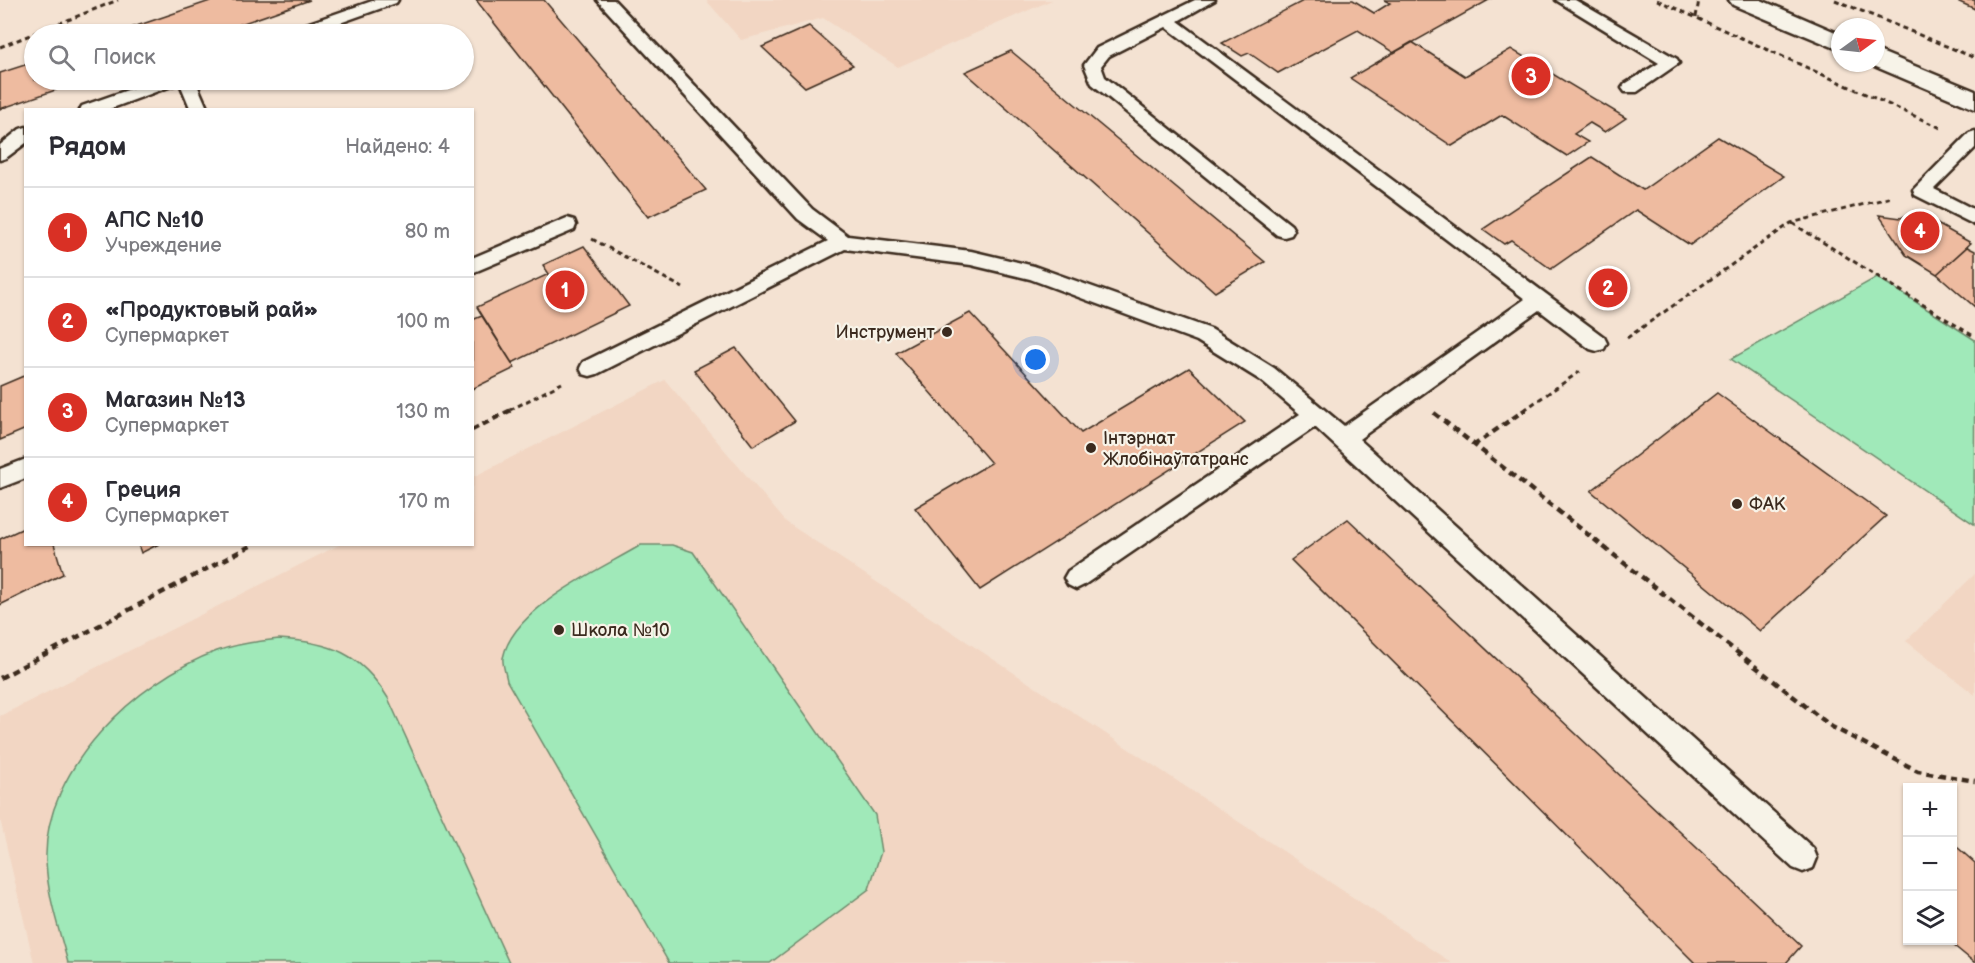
<!DOCTYPE html>
<html lang="ru">
<meta charset="utf-8">
<style>
:root{--surface:#fff;--page:#f2f2f3;--text:#2b2b33;--muted:#7c7c81;--line:#e1e1e2;--accent:#d93025}
body{margin:0;font-family:"Balsamiq Sans",sans-serif;background:var(--page);color:var(--text)}
.controls{position:absolute;right:18px;bottom:18px;display:grid;overflow:hidden;border-radius:0px;box-shadow:0 2px 4px #0004}
.controls button{width:54px;height:54px;display:grid;place-items:center;padding:0;border:0;border-bottom:2px solid var(--line);background:var(--surface);color:var(--text);font:30px sans-serif}
.compass{position:absolute;left:1831px;top:18px;width:54px;height:54px;border-radius:50%;background:var(--surface);box-shadow:0 2px 4px #0004;rotate:75deg}
.you{position:absolute;left:1036px;top:360px;width:21px;height:21px;margin:-15px;border:4px solid #fff;border-radius:50%;background:#1a73e8;box-shadow:0 0 0 9px #1a73e833}
.badge{display:grid;place-items:center;width:39px;height:39px;border-radius:50%;background:var(--accent);color:#fff;font-size:20px;font-weight:700}
.pin{position:absolute;translate:-50% -50%;border:3px solid #fff;box-shadow:0 2px 6px #0006}
.list{margin:0;padding:0;list-style:none}
h2{display:flex;justify-content:space-between;align-items:center;height:78px;margin:0;padding:0 24px;font-size:26px}
h2 small{font-size:20px;font-weight:400;color:var(--muted)}
.list li{display:grid;grid-template-columns:39px 1fr auto;gap:18px;align-items:center;box-sizing:border-box;height:90px;padding:0 24px;border-top:2px solid var(--line)}
.list b{display:block;font-size:22px;white-space:nowrap}
.list p{margin:0;font-size:20px;white-space:nowrap;color:var(--muted)}
.list em{font-size:20px;font-style:normal;color:var(--muted)}
.icon{flex:none;width:33px;height:33px;fill:none;stroke:currentColor;stroke-width:2;stroke-linecap:round;stroke-linejoin:round}
.map{position:relative;flex:none;width:1975px;height:963px;overflow:hidden}
.search{position:absolute;background:var(--surface);box-shadow:0 2px 4px #0004;left:24px;top:24px;width:450px;height:66px;display:flex;align-items:center;gap:15px;box-sizing:border-box;padding:0 21px;border-radius:33px;color:var(--muted);font-size:22px}
.panel{position:absolute;background:var(--surface);box-shadow:0 2px 4px #0004;left:24px;top:108px;width:450px;height:438px;border-radius:0px}
.map>svg:first-child{display:block}
</style>
<div class="map">
<svg width="1975" height="963" viewBox="0 0 1975 963">
<rect width="100%" height="100%" fill="#f4e2d2"/>
<filter id="ink" filterUnits="userSpaceOnUse"><feTurbulence type="fractalNoise" baseFrequency=".0167" numOctaves="2"/><feDisplacementMap in="SourceGraphic" scale="12" xChannelSelector="R" yChannelSelector="G"/><feConvolveMatrix kernelMatrix="1 2 1 2 8 2 1 2 1" color-interpolation-filters="sRGB"/></filter>
<g filter="url(#ink)">
<path fill="#f2d6c3" d="M706 0H1052L898 67 823 18 741 40Z
M665 380 786 522 1452 963H34L0 819V716L339 545 472 544 473 477Z
M1975 574V695L1906 641Z"/>
<path fill="#a0e9b9" stroke="#6e8a6c" stroke-width="1.5" d="M1877 277 1975 340 1974 524 1731 359Z
M641 545H672L693 552 875 815 881 852 869 889 770 963H669L507 681C506 674 502 664 503 658 513 607 600 570 641 545Z
M279 639C331 642 360 653 388 698L509 963H68C59 929 47 895 46 860 43 769 137 680 217 651 237 644 258 641 279 639Z"/>
<path fill="#eebba0" stroke="#3b2a1e" stroke-width="1.5" d="M213 0H310L212 34H113Z
M476 0H544L706 190 648 217Z
M1305 0H1353L1374 13 1390 3 1384 0H1489L1394 53 1358 30 1278 73 1249 53 1242 56 1222 43Z
M1955 0H1975V9Z
M809 26 853 65 805 87 762 47Z
M1412 42 1465 76 1511 49 1626 118 1605 132 1590 123 1574 134 1588 142 1567 156 1502 115 1452 146 1350 78Z
M1011 51 1265 262 1215 292 965 72Z
M34 62V80H85L0 109V73Z
M1718 137 1784 176 1690 245 1636 210 1551 269 1511 240 1504 244 1483 229 1592 157 1643 190Z
M1914 211 1971 243 1937 274 1906 255 1879 215 1901 218Z
M584 246 629 306 512 363 477 307 549 274 543 265Z
M1967 247 1975 251V307L1937 274Z
M970 313 1081 433 1189 368 1245 422 980 590 915 508 991 463 896 353Z
M482 316 515 368 472 389V320Z
M736 348 795 421 753 446 694 370Z
M26 375V429L0 440V386Z
M1717 393 1886 516 1760 631 1591 491Z
M1348 519 1801 946 1786 963H1695L1291 560Z
M26 527V544H54L63 574 0 605V539Z
M138 544H159L141 553Z
M1957 847 1975 863V963L1947 940H1952V852Z"/>
<g fill="none" stroke-linecap="round" stroke-linejoin="round">
<defs>
<path id="service" d="M375 0H398L396 3 309 34H287L289 30Z
M597 0H614L812 209 848 236 971 251 1034 266 1211 329 1274 368 1344 426 1525 299 1166 27 1109 56 1101 66 1105 77 1291 225 1294 230 1291 235 1284 237 1277 235 1092 84 1084 65 1097 48 1195 0H1215L1178 21 1604 337 1607 343 1604 349 1597 351 1590 349 1539 310 1359 439 1813 848 1817 858 1813 868 1803 872 1793 868 1315 427 1084 585 1076 589 1068 585 1064 578 1068 571 1300 414 1260 380 1197 341 1030 279 971 265 845 249 597 374 590 376 583 374 580 368 583 362 828 241 798 219Z
M1556 0H1575L1677 59 1679 63 1637 92H1625L1622 88 1625 84 1659 63Z
M156 80H195L208 110H191L179 81 177 84 107 110H80L82 106Z
M26 127V143L6 158 0 160V145L20 129Z
M1975 131V148L1934 189 1975 210V225L1915 195 1913 190 1969 133Z
M567 218 574 220 576 225 574 230 472 273V258Z
M26 459V478L0 488V469Z"/>
<path id="secondary" d="M1729 0H1761L1840 34V50L1733 5Z
M1876 50 1975 91V109L1867 63H1876Z"/>
</defs>
<use href="#service" stroke="#3b2a1e" stroke-width="5"/>
<use href="#secondary" stroke="#3b2a1e" stroke-width="5"/>
<path stroke="#3b2a1e" stroke-width="3" stroke-dasharray="5 4" stroke-linecap="butt" d="M1657 0 1941 128
M1835 0 1975 58
M1696 17 1699 0
M0 47 118 0
M1792 223 1975 337
M592 239 683 288
M1627 338 1791 223 1892 197
M510 410 562 383
M1524 410 1582 370"/>
<path stroke="#3b2a1e" stroke-width="4.5" stroke-dasharray="7 5" stroke-linecap="butt" d="M1434 413 1832 727 1918 771 1975 781
M472 430 513 409
M1473 446 1526 409
M0 678 254 544"/>
<use href="#service" fill="#f7f3e8" fill-rule="evenodd"/>
<use href="#secondary" fill="#f7f3e8" fill-rule="evenodd"/>
</g>
</g>
<g fill="#3b2a1e" stroke="#f7f3e8" stroke-width="2">
<circle cx="947" cy="332" r="6"/>
<circle cx="1091" cy="448" r="6"/>
<circle cx="1737" cy="504" r="6"/>
<circle cx="559" cy="630" r="6"/>
</g>
<g text-anchor="middle" dominant-baseline="central" stroke-width="4.5" stroke-linejoin="round" paint-order="stroke">
<g font-size="18" fill="#3b2a1e" stroke="#f7f3e8" text-anchor="start">
<text x="935" y="332" text-anchor="end">Инструмент</text>
<text x="1103" y="438">Інтэрнат<tspan x="1103" dy="21">Жлобінаўтатранс</tspan></text>
<text x="1749" y="504">ФАК</text>
<text x="571" y="630">Школа №10</text>
</g>
</g>
</svg>
<div class="controls">
<button>+</button>
<button>−</button>
<button><svg class="icon" aria-label="layers" viewBox="0 0 24 24"><path d="M12 4l9 5-9 5-9-5zM3 14l9 5 9-5"/></svg></button>
</div>
<svg class="compass" viewBox="-18 -18 36 36"><path d="M0-13l5 13h-10z" fill="#e53935"/><path d="M0 13l5-13h-10z" fill="#7c7c81"/></svg>
<div class="you"></div>
<div class="pin badge" style="left:565px;top:290px">1</div>
<div class="pin badge" style="left:1608px;top:288px">2</div>
<div class="pin badge" style="left:1531px;top:76px">3</div>
<div class="pin badge" style="left:1920px;top:231px">4</div>
<div class="search"><svg class="icon" aria-label="search" viewBox="0 0 24 24"><circle cx="10" cy="10" r="6"/><path d="M15 15l6 6"/></svg>Поиск</div>
<section class="panel">
<h2>Рядом<small>Найдено: 4</small></h2>
<ul class="list">
<li><span class="badge">1</span><div><b>АПС №10</b><p>Учреждение</p></div><em>80 m</em></li>
<li><span class="badge">2</span><div><b>«Продуктовый рай»</b><p>Супермаркет</p></div><em>100 m</em></li>
<li><span class="badge">3</span><div><b>Магазин №13</b><p>Супермаркет</p></div><em>130 m</em></li>
<li><span class="badge">4</span><div><b>Греция</b><p>Супермаркет</p></div><em>170 m</em></li>
</ul>
</section>
</div>
